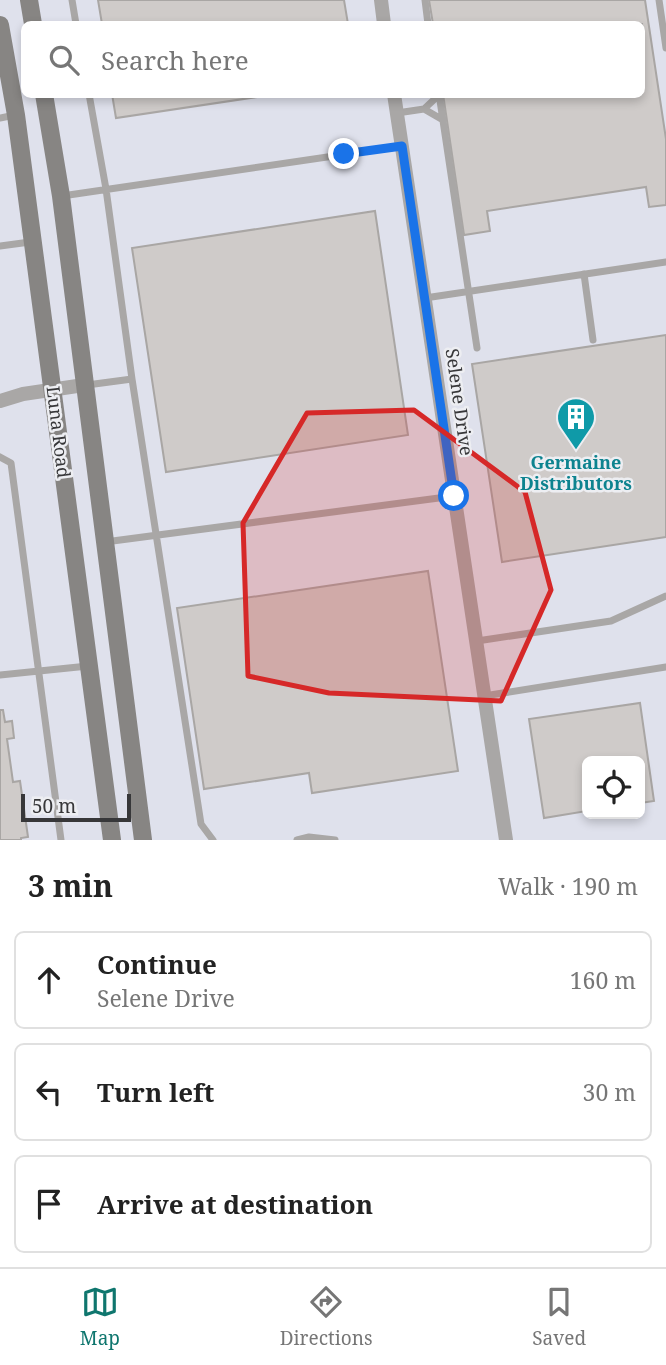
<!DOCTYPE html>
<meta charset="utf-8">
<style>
:root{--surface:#fff;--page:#f2f2f2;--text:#222;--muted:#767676;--line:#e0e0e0;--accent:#0f766e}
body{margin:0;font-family:"Noto Serif",serif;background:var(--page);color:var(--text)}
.controls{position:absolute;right:21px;bottom:21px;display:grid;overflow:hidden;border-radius:10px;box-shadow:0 4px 10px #0003}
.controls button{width:63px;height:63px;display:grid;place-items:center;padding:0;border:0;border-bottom:2px solid var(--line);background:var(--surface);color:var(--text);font:35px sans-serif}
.scale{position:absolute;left:21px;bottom:18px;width:110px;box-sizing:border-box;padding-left:7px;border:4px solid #373739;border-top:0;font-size:19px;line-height:24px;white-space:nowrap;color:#373739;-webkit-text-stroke:5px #edeef2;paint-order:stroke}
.stop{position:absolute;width:21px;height:21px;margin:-16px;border:5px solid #1a73e8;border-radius:50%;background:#fff}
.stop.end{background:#1a73e8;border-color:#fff;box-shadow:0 2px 7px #0008}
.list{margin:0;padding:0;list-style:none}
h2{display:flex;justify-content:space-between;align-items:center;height:91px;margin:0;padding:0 28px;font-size:30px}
h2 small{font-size:23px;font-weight:400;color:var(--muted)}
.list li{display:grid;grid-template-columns:46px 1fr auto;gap:21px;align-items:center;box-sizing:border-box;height:98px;margin:0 14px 14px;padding:0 14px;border:2px solid var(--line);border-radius:10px}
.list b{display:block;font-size:26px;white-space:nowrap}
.list p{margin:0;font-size:23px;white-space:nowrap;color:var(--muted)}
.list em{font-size:23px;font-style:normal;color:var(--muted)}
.icon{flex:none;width:38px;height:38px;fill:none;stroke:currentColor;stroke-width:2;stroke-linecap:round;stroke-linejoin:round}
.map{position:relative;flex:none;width:666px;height:840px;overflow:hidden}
.search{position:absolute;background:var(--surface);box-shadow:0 4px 10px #0003;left:21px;right:21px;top:21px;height:77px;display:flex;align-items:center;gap:18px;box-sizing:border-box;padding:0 24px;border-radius:10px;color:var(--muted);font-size:26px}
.sheet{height:427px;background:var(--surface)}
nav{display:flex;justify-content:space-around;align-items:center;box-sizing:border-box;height:98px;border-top:2px solid var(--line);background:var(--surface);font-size:19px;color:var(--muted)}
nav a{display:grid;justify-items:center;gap:4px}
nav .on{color:var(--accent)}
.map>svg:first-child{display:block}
</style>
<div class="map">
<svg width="666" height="840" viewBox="0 0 666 840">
<rect width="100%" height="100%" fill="#edeef2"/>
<path fill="#dfe1ec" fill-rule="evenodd" d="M0 0H666V840H0ZM24 24H642V94H24ZM587 761H640V814H587Z"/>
<path fill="#cfcbc9" stroke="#a9a6a4" stroke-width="2" d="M98 0H344L348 24H102Z
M429 0H645L666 139V205L649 207 646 187 487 211 490 231 464 235 443 94H642V24H433Z
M112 94H277L116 118Z
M375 211 408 435 166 472 132 248Z
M666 335V537L502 562 472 364Z
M428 571 458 771 312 793 309 773 204 789 177 608Z
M640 703 654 801 640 803V761H587V811L544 818 529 719Z
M0 710H3L5 722 12 721 14 738 7 739 13 782 20 781 28 837 21 838V840H0Z"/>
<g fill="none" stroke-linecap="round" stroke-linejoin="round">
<path stroke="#a9a7a6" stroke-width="7" d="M72 0 76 24
M425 0 428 24
M659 0 666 48
M89 94 106 189 132 379 201 824 213 840
M439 94 477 348
M424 109 443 120
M397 113 424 109 439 95
M0 118 15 115
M62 196 402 146
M0 246 30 242
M584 274 593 340
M425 298 666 262
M87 385 132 379
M0 457 11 463 61 840
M105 542 454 496
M477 641 611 621 666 596
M0 675 88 666
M484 696 666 667
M297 840 309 837 335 840"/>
<path stroke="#a9a7a6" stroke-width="14" d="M381 0 384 24
M394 94 506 840
M0 401 23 394 84 385"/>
<path stroke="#878583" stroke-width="18" d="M29 0 33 24
M0 25 16 115 112 840
M44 94 61 196 143 840"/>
</g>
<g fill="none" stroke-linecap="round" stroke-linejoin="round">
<path stroke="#1a73e8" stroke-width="9" d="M344 154 402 146 454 496"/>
</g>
<path fill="#d62828" fill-opacity="0.2" stroke="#d62828" stroke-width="5" stroke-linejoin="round" d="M414 410 525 492 551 590 501 701 329 693 248 676 243 523 307 413Z"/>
<defs>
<symbol id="building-pin" viewBox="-11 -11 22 30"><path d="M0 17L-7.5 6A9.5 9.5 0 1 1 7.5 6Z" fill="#0f9aa8" stroke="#edeef2"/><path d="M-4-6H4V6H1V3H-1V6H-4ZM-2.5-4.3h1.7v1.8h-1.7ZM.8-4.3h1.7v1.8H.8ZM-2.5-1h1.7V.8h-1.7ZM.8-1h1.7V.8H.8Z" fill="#fff"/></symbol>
</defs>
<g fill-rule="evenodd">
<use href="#building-pin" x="554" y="395" width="44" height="60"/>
</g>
<g text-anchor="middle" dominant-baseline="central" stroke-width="5" stroke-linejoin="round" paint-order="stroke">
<g font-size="18" fill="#373739" stroke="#edeef2">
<text transform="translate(460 402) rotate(82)">Selene Drive</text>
<text transform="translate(59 432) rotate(83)">Luna Road</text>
</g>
<g font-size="18" font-weight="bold" fill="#0d838f" stroke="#edeef2">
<text x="576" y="462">Germaine<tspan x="576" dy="21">Distributors</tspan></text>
</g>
</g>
</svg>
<div class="controls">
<button><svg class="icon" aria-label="locate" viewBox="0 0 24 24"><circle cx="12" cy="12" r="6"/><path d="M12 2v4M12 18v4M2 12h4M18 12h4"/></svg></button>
</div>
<div class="scale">50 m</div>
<div class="stop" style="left:454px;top:496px"></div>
<div class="stop end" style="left:344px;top:154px"></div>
<div class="search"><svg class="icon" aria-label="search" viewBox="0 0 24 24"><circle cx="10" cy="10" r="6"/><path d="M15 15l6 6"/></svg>Search here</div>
</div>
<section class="sheet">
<h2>3 min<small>Walk · 190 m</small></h2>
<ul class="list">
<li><svg class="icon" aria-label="ahead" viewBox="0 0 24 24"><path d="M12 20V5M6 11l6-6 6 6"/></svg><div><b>Continue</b><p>Selene Drive</p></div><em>160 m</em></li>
<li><svg class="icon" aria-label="left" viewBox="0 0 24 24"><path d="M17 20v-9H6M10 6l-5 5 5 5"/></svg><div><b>Turn left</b></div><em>30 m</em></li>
<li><svg class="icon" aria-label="arrive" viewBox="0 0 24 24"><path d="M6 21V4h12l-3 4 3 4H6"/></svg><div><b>Arrive at destination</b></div></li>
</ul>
</section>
<nav>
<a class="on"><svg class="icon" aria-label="map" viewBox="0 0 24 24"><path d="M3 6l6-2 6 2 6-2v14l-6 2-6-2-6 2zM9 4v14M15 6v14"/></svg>Map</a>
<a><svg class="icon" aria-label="directions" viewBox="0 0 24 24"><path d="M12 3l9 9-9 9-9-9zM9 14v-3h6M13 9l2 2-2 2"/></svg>Directions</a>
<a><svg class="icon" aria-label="saved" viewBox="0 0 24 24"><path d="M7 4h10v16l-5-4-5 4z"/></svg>Saved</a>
</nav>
